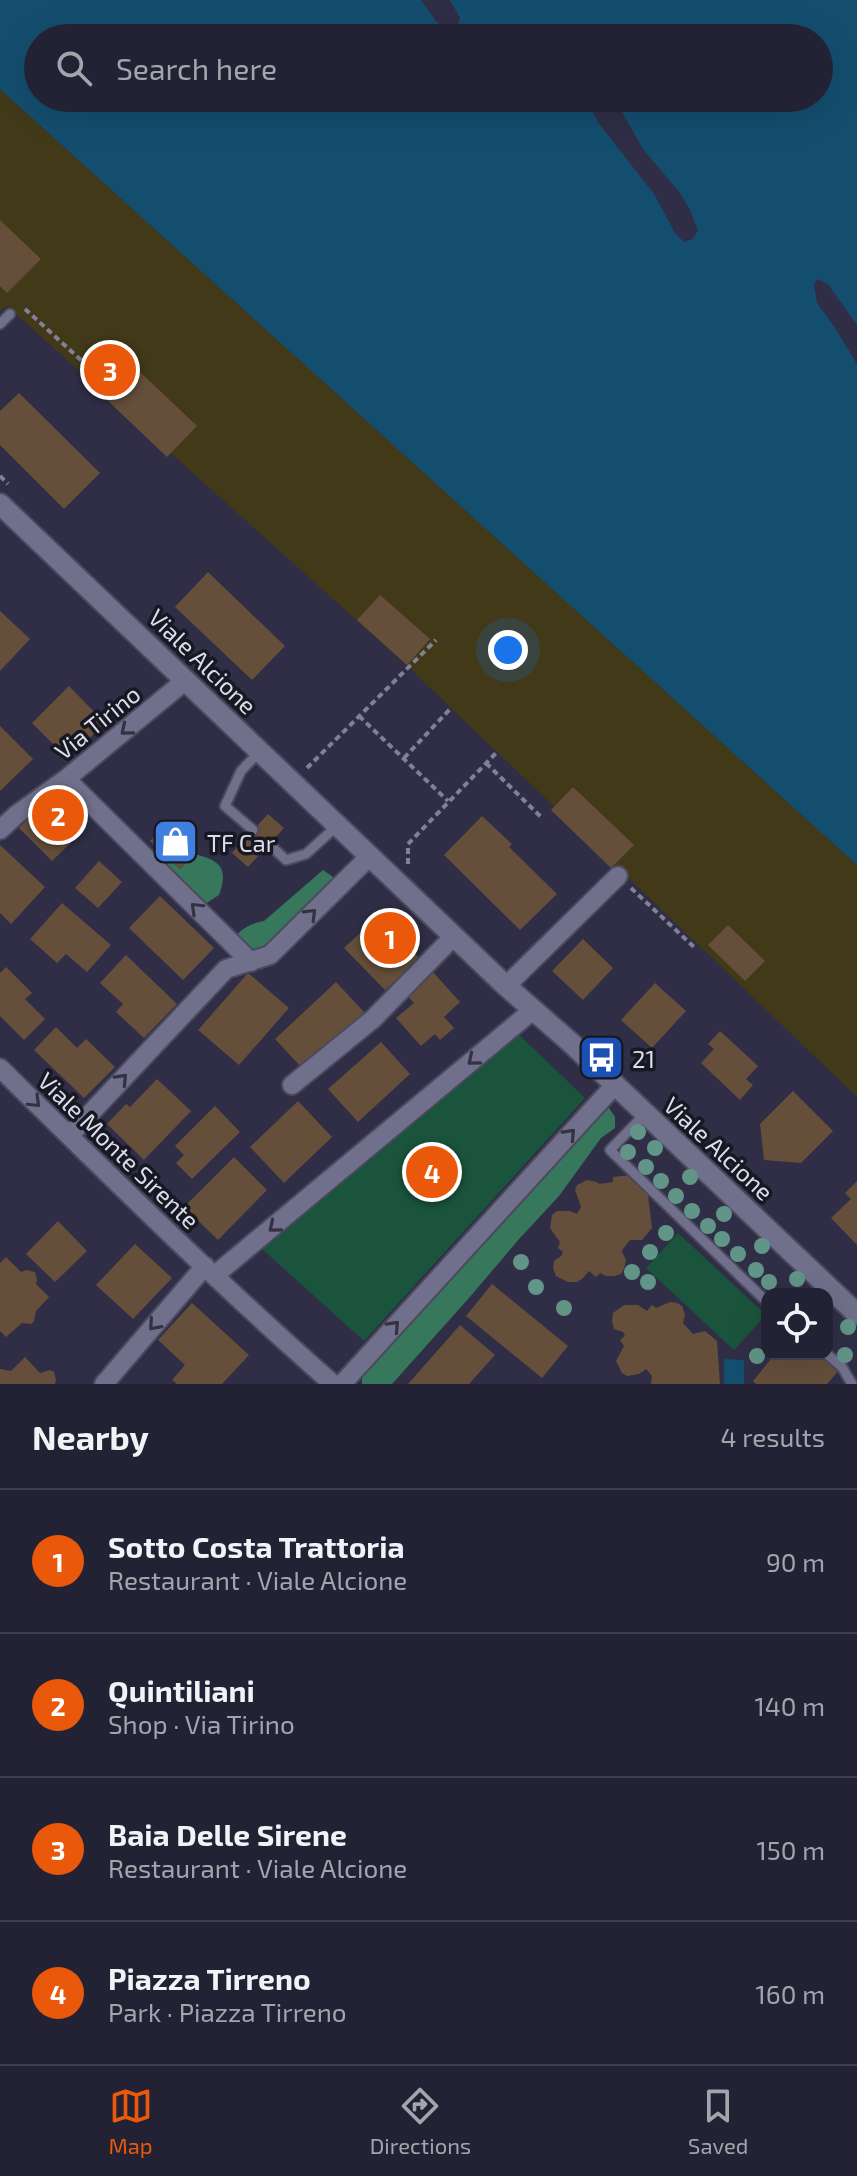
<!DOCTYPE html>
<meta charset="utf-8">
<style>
:root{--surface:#232234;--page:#2f2f40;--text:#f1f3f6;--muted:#a3a4ac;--line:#403f4f;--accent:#ea580c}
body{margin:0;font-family:"Exo 2",sans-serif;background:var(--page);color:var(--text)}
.controls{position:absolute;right:24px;bottom:24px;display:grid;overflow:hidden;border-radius:16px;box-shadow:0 8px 32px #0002}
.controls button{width:72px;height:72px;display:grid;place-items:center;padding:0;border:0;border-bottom:2px solid var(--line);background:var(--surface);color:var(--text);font:40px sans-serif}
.you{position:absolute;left:508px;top:650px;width:28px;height:28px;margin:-20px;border:6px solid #fff;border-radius:50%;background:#1a73e8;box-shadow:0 0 0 12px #1a73e833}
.badge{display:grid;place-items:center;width:52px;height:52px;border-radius:50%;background:var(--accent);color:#fff;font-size:26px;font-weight:700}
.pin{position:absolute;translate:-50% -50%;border:4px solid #fff;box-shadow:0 2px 8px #0006}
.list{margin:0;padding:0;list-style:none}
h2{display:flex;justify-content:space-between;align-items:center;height:104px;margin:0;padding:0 32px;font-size:34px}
h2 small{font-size:26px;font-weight:400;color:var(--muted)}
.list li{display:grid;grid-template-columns:52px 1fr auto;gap:24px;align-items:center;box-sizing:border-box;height:144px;padding:0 32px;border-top:2px solid var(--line)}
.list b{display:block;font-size:30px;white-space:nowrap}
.list p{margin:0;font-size:26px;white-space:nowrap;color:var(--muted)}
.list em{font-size:26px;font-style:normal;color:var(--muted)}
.icon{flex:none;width:44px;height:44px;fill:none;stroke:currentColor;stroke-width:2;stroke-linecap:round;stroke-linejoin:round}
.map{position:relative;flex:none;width:857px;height:1384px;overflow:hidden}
.search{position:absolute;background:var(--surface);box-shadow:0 8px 32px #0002;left:24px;right:24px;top:24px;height:88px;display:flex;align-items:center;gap:20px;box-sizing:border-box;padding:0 28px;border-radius:44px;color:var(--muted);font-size:30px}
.sheet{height:680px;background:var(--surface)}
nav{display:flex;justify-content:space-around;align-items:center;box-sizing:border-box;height:112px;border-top:2px solid var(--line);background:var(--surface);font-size:22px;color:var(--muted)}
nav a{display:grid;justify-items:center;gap:4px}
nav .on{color:var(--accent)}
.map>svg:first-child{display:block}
</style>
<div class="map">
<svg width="857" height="1384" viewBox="0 0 857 1384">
<rect width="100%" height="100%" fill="#2f2e46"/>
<path fill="#1b543d" d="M514 1030 585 1098 364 1341 260 1247Z
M678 1233 766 1315 734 1350 646 1268Z"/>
<path fill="#37785c" d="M194 854C220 860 229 868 219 895L205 904 199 903 166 867 169 859 180 869Z
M323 870 333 877V881L267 945 252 950 245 949 236 936C243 927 253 923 264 921Z
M607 1105 615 1117V1128L601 1138 559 1196 520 1238 469 1298 392 1384H362V1377L395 1334Z"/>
<path fill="#413918" d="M0 89 857 865V1097L403 662 7 306 0 312Z"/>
<path fill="#144e6f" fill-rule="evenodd" d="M0 0H857V865L0 89ZM38 38H819V98H38Z
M724 1359 744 1360V1384H724Z"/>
<path fill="#2f2e46" d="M421 0H450L460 18 456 29H445L436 21Z
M585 98H614L643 149 680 193 690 210 698 230 693 239 684 242 675 233 654 194 600 125Z
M817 279 828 284 857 325V364L835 328 817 303 814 285Z"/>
<path fill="#654f3b" d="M0 220 41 259 7 293 0 286Z
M117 350 197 426 167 457 87 381Z
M19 393 100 473 64 509 0 445V411Z
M208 572 285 646 252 680 175 607Z
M380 595 430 639 407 665 357 620Z
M0 611 30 639 0 671Z
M69 686 105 723 68 759 32 723Z
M0 726 33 759 0 791Z
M573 787 634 845 611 868 551 810Z
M48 800 81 833 52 861 19 828Z
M268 814 284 828 248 867 232 853Z
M482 816 512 844 509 847 557 894 520 930 444 855Z
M165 826 194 854 180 869 150 841Z
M0 845 45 887 11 924 0 913Z
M99 861 122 882 98 908 75 888Z
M160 896 214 948 183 980 129 928Z
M62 903 111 945 87 972 66 954 57 963 30 939Z
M378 916 419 958 385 990 344 948Z
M728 925 765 961 745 981 708 945Z
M583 939 613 968 583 1000 552 971Z
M126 955 177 1004 144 1038 116 1012 123 1004 100 983Z
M6 967 32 993 25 999 45 1019 24 1040 0 1016V973Z
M432 971 460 1002 444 1017 454 1028 440 1040 435 1034 421 1046 396 1018 414 1003 406 994Z
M248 973 289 1008 239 1065 198 1030Z
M336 982 365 1013 303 1069 275 1039Z
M655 983 686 1011 652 1048 621 1020Z
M56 1027 77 1048 86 1039 115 1067 84 1098 34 1050Z
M720 1031 758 1066 746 1079 753 1085 740 1100 701 1063 714 1049 708 1044Z
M381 1042 410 1074 358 1122 328 1089Z
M157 1079 191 1111 144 1160 107 1124 126 1104 130 1107Z
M793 1091 833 1131 801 1163 764 1160 760 1124Z
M298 1101 332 1137 284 1183 250 1147Z
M215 1106 240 1132 192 1179 176 1163 184 1155 175 1146Z
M234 1157 267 1190 218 1240 184 1207Z
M631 1175 647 1187 652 1228 642 1240H630L623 1249 622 1252 626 1260 624 1269 621 1274 614 1276H606L600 1273 596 1277 589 1271 582 1279 577 1282H568L556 1276 553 1268 554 1261 561 1256 563 1252 558 1248 560 1242 550 1228 552 1215 557 1211H570L577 1214 581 1207 575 1190 577 1185 587 1180 597 1182 599 1184 613 1182V1177Z
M857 1181V1245L831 1218 851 1199 845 1193Z
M58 1221 87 1251 55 1282 26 1254Z
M135 1244 172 1278 133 1319 96 1285Z
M6 1257 21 1272 26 1270 35 1272 37 1280 36 1284 49 1297 36 1311 34 1321 31 1324 22 1323 6 1337 0 1331V1263Z
M492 1284 568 1346 542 1378 466 1316Z
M670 1302 677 1303 682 1306 685 1315 683 1323 693 1334 705 1331 717 1341 720 1384H651L652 1376 646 1369 639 1374 627 1376 622 1373 616 1361 624 1346 620 1340 625 1336 623 1332 614 1329 612 1321 613 1313 624 1305H638L647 1311 652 1305 656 1308Z
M192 1303 249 1355 222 1384H177L172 1380 185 1365 158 1340Z
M460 1325 495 1355 469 1384H408Z
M775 1354H821L840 1369 827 1384H756L753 1381Z
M25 1357 40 1373 50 1370 54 1372 56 1380 55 1384H0V1369L11 1371Z"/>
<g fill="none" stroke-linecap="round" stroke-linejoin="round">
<defs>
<path id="service" d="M0 324 10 314
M253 830 225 806 241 771 260 751
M269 844 286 860 306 854 338 825
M645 1114 610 1150 767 1302
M827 1354 842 1367 852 1384"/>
<path id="minor" d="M66 779 251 962
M0 830 16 815 66 779 186 680
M506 986 618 876
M0 1068C109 1175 218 1283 333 1384
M292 1085 373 1019 454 936
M69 1136 226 969 270 955 370 856
M215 1275 533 1010
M104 1384 205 1266
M342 1384 614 1086"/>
<path id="tertiary" d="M0 504 506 986 570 1042 857 1314"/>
</defs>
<use href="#service" stroke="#4b495e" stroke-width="13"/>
<use href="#minor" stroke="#4b495e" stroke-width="22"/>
<use href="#tertiary" stroke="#4b495e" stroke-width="24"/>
<path stroke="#818094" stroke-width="4" stroke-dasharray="6 4" stroke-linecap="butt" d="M25 309 93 371
M0 476 8 484
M359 716 448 801
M404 758 451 708
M486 763 542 818
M307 768 436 640
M408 864V844L497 752
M631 888 695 948"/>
<use href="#service" stroke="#71708c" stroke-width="9"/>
<use href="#minor" stroke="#71708c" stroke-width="18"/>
<use href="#tertiary" stroke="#71708c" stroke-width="20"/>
</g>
<g fill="#619588">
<circle cx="638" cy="1132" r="8"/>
<circle cx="655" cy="1148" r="8"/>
<circle cx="628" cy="1152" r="8"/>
<circle cx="646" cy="1167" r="8"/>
<circle cx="690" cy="1177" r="8"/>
<circle cx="661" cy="1181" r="8"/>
<circle cx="676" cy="1196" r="8"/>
<circle cx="692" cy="1211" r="8"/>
<circle cx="724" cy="1214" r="8"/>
<circle cx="708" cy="1226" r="8"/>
<circle cx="666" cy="1233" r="8"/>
<circle cx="722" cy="1239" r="8"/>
<circle cx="762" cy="1246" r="8"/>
<circle cx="650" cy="1252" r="8"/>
<circle cx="738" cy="1254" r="8"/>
<circle cx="521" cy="1262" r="8"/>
<circle cx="756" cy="1270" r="8"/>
<circle cx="632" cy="1272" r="8"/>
<circle cx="797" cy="1279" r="8"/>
<circle cx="648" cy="1282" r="8"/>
<circle cx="769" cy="1282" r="8"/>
<circle cx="536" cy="1287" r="8"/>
<circle cx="564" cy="1308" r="8"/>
<circle cx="848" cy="1327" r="8"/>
<circle cx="845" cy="1355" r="8"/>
<circle cx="757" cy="1356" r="8"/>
</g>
<defs><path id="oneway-chevron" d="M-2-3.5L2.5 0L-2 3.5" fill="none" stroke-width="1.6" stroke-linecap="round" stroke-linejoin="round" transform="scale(2)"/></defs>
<g stroke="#333242">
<use href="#oneway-chevron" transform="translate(126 730) rotate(140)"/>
<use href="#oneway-chevron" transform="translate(196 908) rotate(-136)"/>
<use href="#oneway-chevron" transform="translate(311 914) rotate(-45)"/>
<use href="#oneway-chevron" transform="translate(473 1060) rotate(140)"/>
<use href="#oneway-chevron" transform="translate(122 1079) rotate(-47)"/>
<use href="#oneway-chevron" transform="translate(35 1102) rotate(44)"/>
<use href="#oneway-chevron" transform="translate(570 1134) rotate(-47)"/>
<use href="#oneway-chevron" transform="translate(274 1227) rotate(140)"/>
<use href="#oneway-chevron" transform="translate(154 1325) rotate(131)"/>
<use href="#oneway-chevron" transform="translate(394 1326) rotate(-47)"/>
</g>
<defs>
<symbol id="shop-square" viewBox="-11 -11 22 22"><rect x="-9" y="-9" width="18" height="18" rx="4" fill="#3f7fe0" stroke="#181823"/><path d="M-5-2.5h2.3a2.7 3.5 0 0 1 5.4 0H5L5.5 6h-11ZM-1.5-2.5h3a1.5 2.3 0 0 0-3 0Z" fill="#fff"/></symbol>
<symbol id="bus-square" viewBox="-11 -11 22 22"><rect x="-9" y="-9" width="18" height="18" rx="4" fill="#1a4fb4" stroke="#181823"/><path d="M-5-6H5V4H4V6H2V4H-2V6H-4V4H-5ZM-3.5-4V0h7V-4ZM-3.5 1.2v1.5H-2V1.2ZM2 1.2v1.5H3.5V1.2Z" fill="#fff"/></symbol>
</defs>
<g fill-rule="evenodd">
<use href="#shop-square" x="150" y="816" width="51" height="51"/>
<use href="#bus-square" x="576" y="1032" width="51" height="51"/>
</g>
<g text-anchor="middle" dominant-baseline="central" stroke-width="7" stroke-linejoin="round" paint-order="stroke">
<g font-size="24" fill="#dddcec" stroke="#181823">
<text transform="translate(203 661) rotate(44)">Viale Alcione</text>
<text transform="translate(97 722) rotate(-39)">Via Tirino</text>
<text transform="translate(719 1148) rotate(43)">Viale Alcione</text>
<text transform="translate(119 1150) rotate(44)">Viale Monte Sirente</text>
</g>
<g font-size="24" fill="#dddcec" stroke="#181823" text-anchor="start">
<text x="207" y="842">TF Car</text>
<text x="632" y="1058">21</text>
</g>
</g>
</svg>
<div class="controls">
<button><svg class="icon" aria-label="locate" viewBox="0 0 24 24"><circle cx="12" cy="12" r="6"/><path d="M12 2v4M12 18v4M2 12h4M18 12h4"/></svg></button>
</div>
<div class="you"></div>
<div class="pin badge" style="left:390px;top:938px">1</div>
<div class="pin badge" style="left:58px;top:815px">2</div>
<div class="pin badge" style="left:110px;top:370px">3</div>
<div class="pin badge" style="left:432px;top:1172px">4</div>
<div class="search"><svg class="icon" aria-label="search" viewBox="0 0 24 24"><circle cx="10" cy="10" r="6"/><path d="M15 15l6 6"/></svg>Search here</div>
</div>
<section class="sheet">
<h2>Nearby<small>4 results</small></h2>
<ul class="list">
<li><span class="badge">1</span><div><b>Sotto Costa Trattoria</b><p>Restaurant · Viale Alcione</p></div><em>90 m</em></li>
<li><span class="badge">2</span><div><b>Quintiliani</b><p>Shop · Via Tirino</p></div><em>140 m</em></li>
<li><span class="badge">3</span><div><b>Baia Delle Sirene</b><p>Restaurant · Viale Alcione</p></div><em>150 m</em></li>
<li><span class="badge">4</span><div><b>Piazza Tirreno</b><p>Park · Piazza Tirreno</p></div><em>160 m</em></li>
</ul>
</section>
<nav>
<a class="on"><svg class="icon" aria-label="map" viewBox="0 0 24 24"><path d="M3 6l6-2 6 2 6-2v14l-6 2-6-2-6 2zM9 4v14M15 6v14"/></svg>Map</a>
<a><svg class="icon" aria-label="directions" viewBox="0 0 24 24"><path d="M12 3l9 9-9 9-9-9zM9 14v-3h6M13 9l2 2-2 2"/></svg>Directions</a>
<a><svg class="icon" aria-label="saved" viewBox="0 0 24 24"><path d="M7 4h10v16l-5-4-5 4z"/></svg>Saved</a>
</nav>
